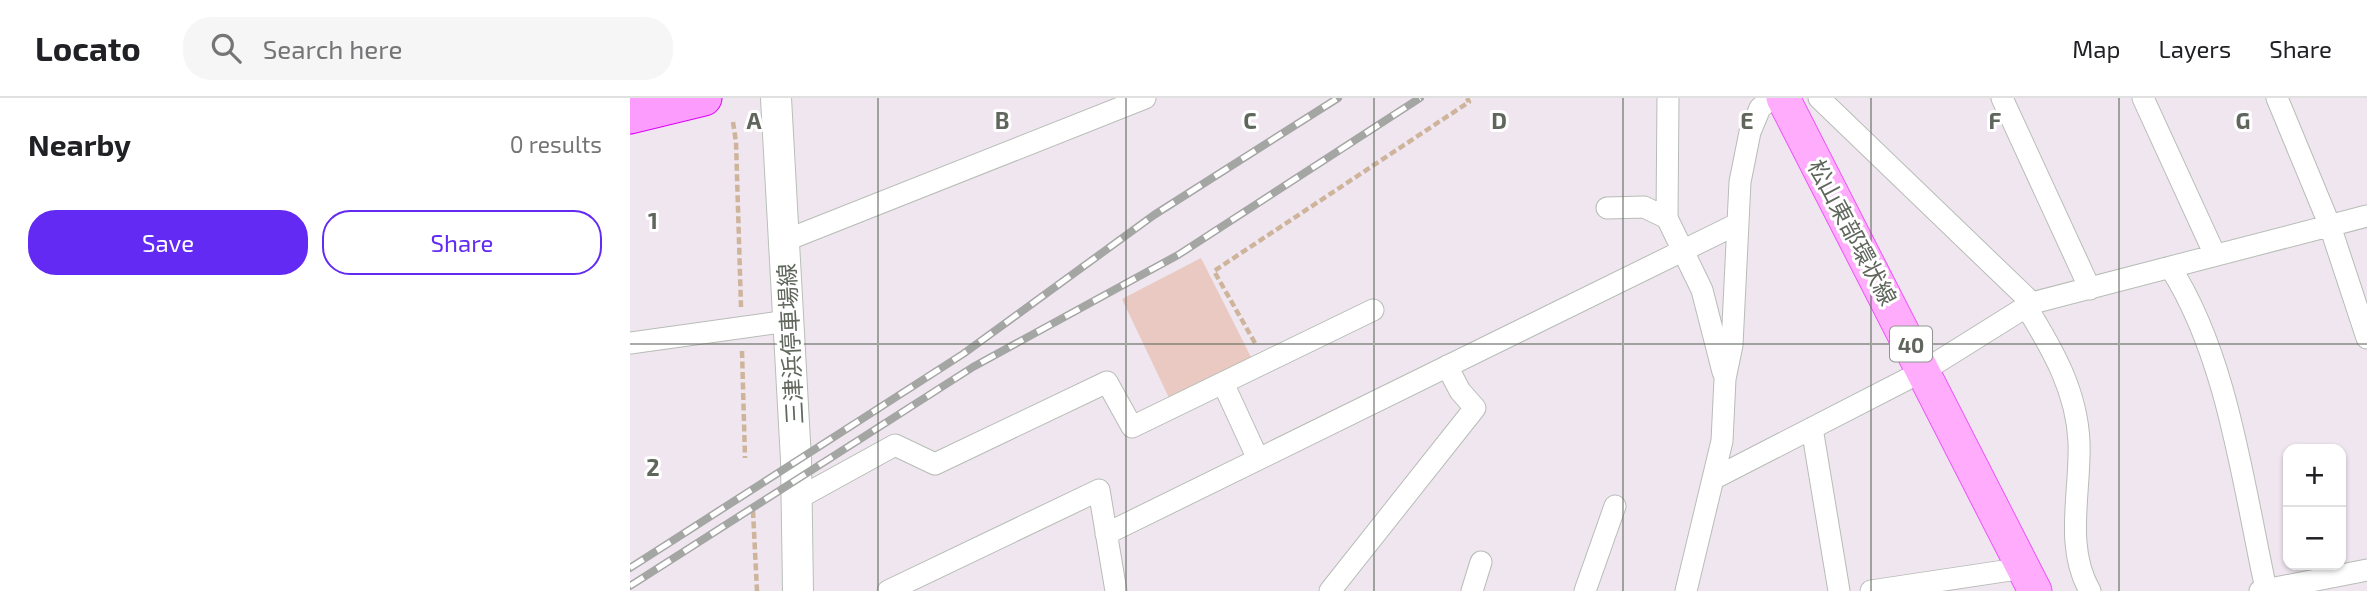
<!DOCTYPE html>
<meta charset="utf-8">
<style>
:root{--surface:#fff;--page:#f6f6f6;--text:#202124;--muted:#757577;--line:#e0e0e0;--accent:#622af2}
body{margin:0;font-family:"Exo 2","Noto Sans JP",sans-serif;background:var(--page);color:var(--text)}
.controls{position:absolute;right:21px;bottom:21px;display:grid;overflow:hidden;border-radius:14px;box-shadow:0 2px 5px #0004}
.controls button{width:63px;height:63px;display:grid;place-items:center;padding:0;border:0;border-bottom:2px solid var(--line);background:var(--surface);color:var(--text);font:35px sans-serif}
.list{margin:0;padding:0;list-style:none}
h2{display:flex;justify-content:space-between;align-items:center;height:91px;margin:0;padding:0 28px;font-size:30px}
h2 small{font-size:23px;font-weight:400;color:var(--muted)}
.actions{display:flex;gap:14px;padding:21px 28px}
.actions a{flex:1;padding:16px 0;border:2px solid var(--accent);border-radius:28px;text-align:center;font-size:24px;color:var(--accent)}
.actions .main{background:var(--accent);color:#fff}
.icon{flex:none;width:38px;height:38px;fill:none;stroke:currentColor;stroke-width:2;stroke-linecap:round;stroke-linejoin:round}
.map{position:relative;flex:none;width:1737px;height:493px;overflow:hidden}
header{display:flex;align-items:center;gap:42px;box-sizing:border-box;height:98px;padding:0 35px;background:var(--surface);border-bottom:2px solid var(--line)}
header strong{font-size:33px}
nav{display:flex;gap:38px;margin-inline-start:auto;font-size:24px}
.search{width:490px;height:63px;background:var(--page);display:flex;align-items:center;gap:18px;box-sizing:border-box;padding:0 24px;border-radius:28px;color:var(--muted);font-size:26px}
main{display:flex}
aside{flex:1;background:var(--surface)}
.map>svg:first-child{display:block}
</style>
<header>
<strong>Locato</strong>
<div class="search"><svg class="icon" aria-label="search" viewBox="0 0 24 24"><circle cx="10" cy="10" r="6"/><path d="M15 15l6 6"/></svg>Search here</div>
<nav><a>Map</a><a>Layers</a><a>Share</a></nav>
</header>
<main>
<aside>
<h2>Nearby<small>0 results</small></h2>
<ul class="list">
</ul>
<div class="actions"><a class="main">Save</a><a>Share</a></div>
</aside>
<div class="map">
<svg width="1737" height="493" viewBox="0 0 1737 493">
<rect width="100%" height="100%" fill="#f0e6f0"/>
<path fill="#e9c9c1" d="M571 160 623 263 541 304 492 201Z"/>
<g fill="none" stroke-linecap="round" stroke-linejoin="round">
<defs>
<path id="minor" d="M1038 0 1037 120 1072 192 1093 274
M1189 0 1402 205
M1372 0 1460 191
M1513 0 1585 157
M1647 0 1700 128 1737 240
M977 110 1014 109 1037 120
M154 143 515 0
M1540 169C1598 259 1613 387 1636 491
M1397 210C1423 252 1447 294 1449 344 1451 393 1434 448 1460 493
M0 245 158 223
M593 285 628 361
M1182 330 1209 493
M1083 381 1295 272 1402 205 1737 118
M167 401 265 347 305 366 477 284 502 329 743 212
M476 436 1107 126
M258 493 469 392 486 493
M700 493 845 310 830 293 817 268
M842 493 851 464
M955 493 985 408
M1056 493 1092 343 1095 281 1102 247 1110 84 1120 34 1130 10 1143 0
M1241 493 1394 470
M1630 493 1737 472"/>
<path id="secondary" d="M146 0 166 362 168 493"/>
<path id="primary" d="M1153 0 1405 493"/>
<path id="trunk" d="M0 18 74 0"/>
</defs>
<use href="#minor" stroke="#b7bdb6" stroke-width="23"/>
<use href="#secondary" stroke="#b8c0b7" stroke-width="32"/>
<use href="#primary" stroke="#ec56f9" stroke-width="35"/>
<use href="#trunk" stroke="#da00f6" stroke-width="37"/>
<path stroke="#cfb49c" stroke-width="4.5" stroke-dasharray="7 3.5" stroke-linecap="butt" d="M103 24 106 44 111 209
M625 245 584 173 839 4 837 0
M112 253 115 360
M123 413 127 493"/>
<use href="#minor" stroke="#fff" stroke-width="21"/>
<use href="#secondary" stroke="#fff" stroke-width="30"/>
<use href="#primary" stroke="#ffacfc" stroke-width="33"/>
<use href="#trunk" stroke="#fc9dfe" stroke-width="35"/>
<defs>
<path id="rail" d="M0 470 333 256 524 117 708 0
M0 488 343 269 548 157 790 0"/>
</defs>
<use href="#rail" stroke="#a4a6a3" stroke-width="8"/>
<use href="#rail" stroke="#fff" stroke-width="5" stroke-dasharray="16" stroke-linecap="butt"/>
</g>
<path fill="none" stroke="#5f675d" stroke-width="2" stroke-opacity="0.55" d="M248 0V493M496 0V493M744 0V493M993 0V493M1241 0V493M1489 0V493M0 246H1737"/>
<g text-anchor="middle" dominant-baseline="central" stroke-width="6" stroke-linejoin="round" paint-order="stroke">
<rect fill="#fff" stroke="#8f958e" stroke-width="2" x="1260" y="228.5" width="42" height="35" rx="5"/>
<g font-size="21" font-weight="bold" fill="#5f675d">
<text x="1281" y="246">40</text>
</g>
<g font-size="23" fill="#5f675d" stroke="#fff">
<text transform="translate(1223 134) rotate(62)">松山東部環状線</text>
<text transform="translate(160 246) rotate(-93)">三津浜停車場線</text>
</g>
</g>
<g font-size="23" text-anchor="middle" font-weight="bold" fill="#5f675d" stroke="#fff" stroke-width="6" stroke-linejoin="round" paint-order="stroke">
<text x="124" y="31">A</text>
<text x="372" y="31">B</text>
<text x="620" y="31">C</text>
<text x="869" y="31">D</text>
<text x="1117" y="31">E</text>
<text x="1365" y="31">F</text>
<text x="1613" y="31">G</text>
<text x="23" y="131">1</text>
<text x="23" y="378">2</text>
</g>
</svg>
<div class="controls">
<button>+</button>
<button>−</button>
</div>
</div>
</main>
